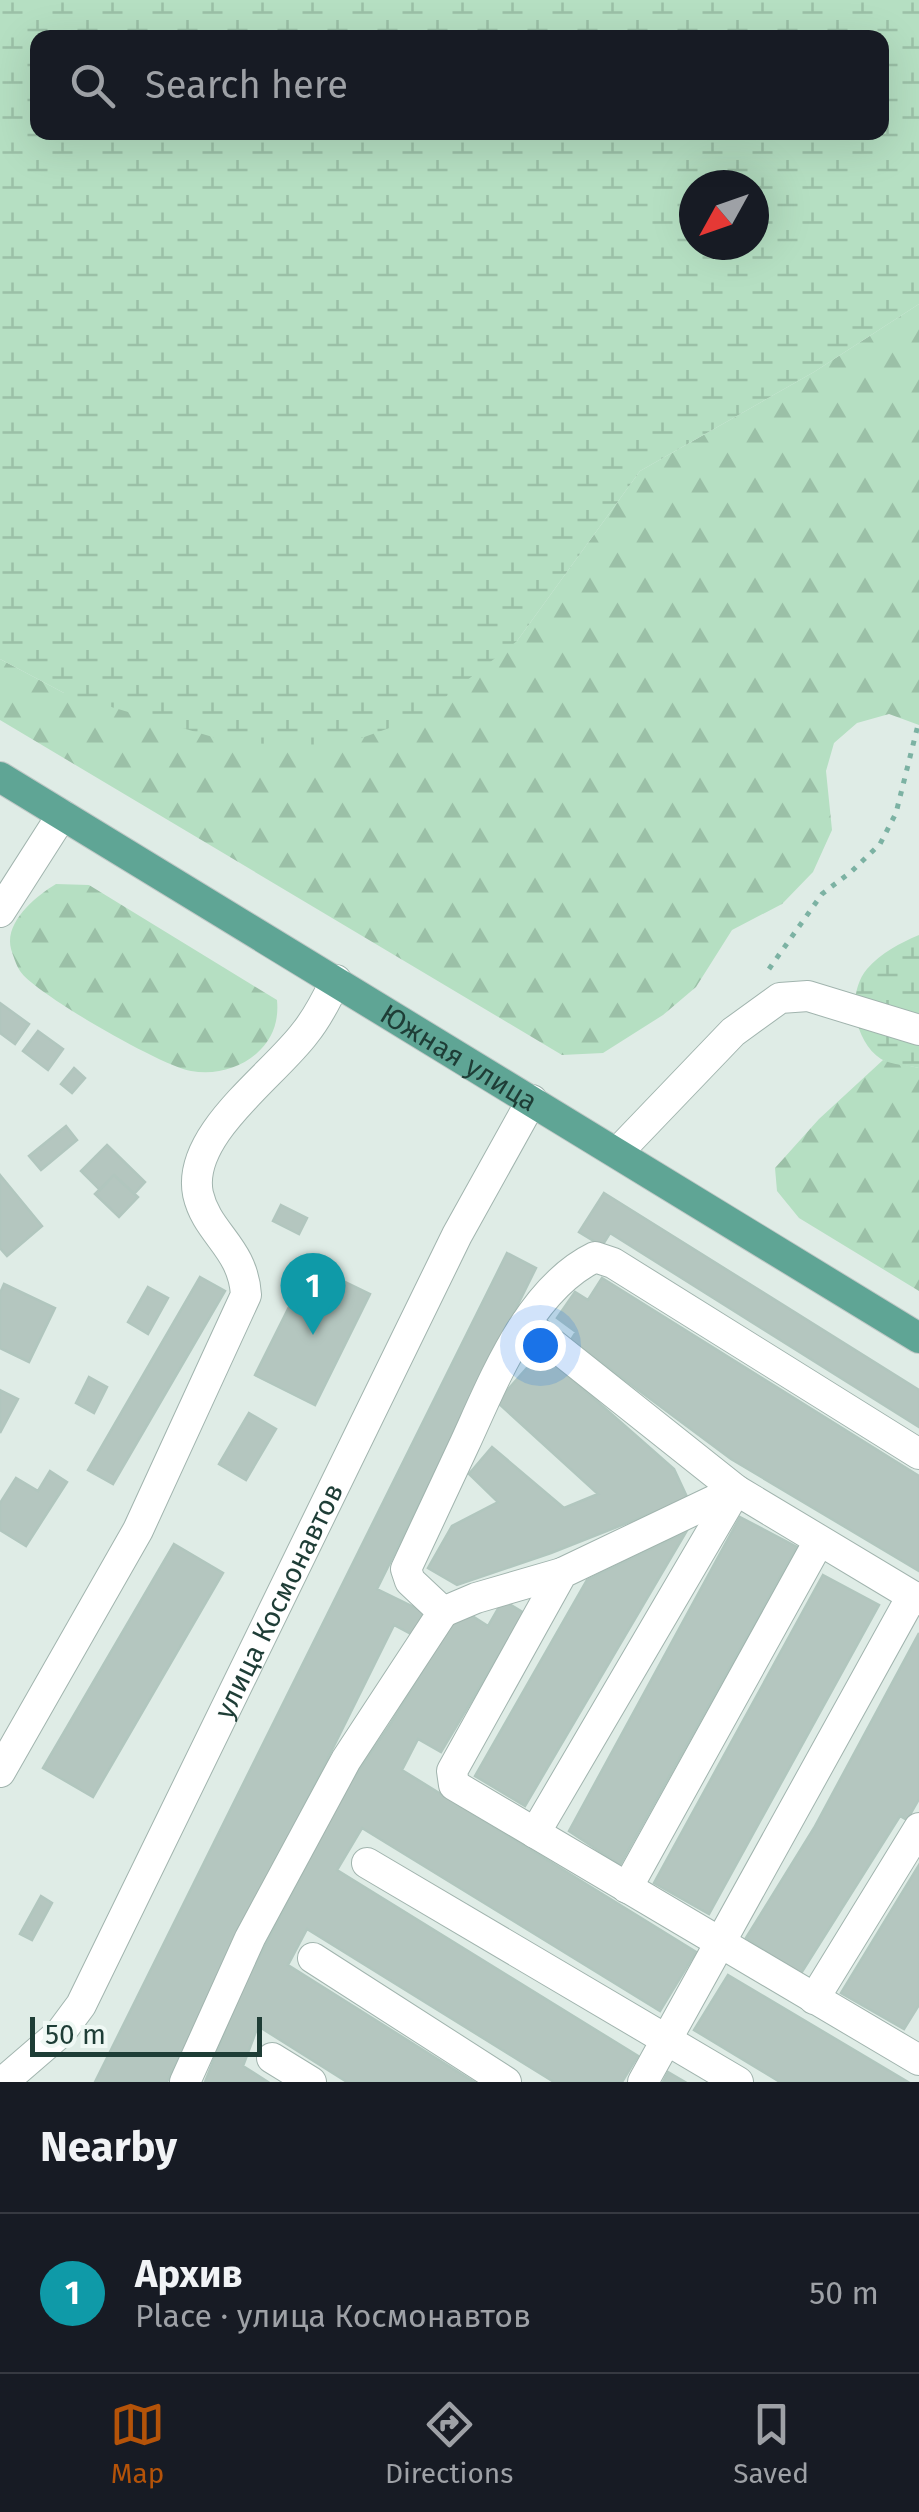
<!DOCTYPE html>
<meta charset="utf-8">
<style>
:root{--surface:#171b24;--page:#20242c;--text:#f1f3f6;--muted:#9ea1a6;--line:#363941;--accent:#b45309}
body{margin:0;font-family:"Fira Sans",sans-serif;background:var(--page);color:var(--text)}
.compass{position:absolute;left:679px;top:170px;width:90px;height:90px;border-radius:50%;background:var(--surface);box-shadow:0 10px 40px #0002;rotate:230deg}
.scale{position:absolute;left:30px;bottom:25px;width:232px;box-sizing:border-box;padding-left:10px;border:5px solid #1e3d36;border-top:0;font-size:28px;line-height:35px;white-space:nowrap;color:#1e3d36;-webkit-text-stroke:8px #eff8f4;paint-order:stroke}
.you{position:absolute;left:540px;top:1345px;width:35px;height:35px;margin:-25px;border:8px solid #fff;border-radius:50%;background:#1a73e8;box-shadow:0 0 0 15px #1a73e833}
.badge{display:grid;place-items:center;width:65px;height:65px;border-radius:50%;background:var(--accent);color:#fff;font-size:32px;font-weight:700}
.pin{position:absolute;translate:-50% -82px;filter:drop-shadow(0 2px 5px #0008)}
.pin::after{content:'';position:absolute;top:52px;width:35px;height:30px;background:inherit;clip-path:polygon(0 0,100% 0,50% 100%)}
.list{margin:0;padding:0;list-style:none}
h2{display:flex;justify-content:space-between;align-items:center;height:130px;margin:0;padding:0 40px;font-size:42px}
h2 small{font-size:32px;font-weight:400;color:var(--muted)}
.list li{display:grid;grid-template-columns:65px 1fr auto;gap:30px;align-items:center;box-sizing:border-box;height:160px;padding:0 40px;border-top:2px solid var(--line)}
.list b{display:block;font-size:38px;white-space:nowrap}
.list p{margin:0;font-size:32px;white-space:nowrap;color:var(--muted)}
.list em{font-size:32px;font-style:normal;color:var(--muted)}
.icon{flex:none;width:55px;height:55px;fill:none;stroke:currentColor;stroke-width:2;stroke-linecap:round;stroke-linejoin:round}
.map{position:relative;flex:none;width:919px;height:2082px;overflow:hidden}
.search{position:absolute;background:var(--surface);box-shadow:0 10px 40px #0002;left:30px;right:30px;top:30px;height:110px;display:flex;align-items:center;gap:25px;box-sizing:border-box;padding:0 35px;border-radius:20px;color:var(--muted);font-size:38px}
.sheet{height:290px;background:var(--surface)}
nav{display:flex;justify-content:space-around;align-items:center;box-sizing:border-box;height:140px;border-top:2px solid var(--line);background:var(--surface);font-size:28px;color:var(--muted)}
nav a{display:grid;justify-items:center;gap:5px}
nav .on{color:var(--accent)}
.map>svg:first-child{display:block}
</style>
<div class="map">
<svg width="919" height="2082" viewBox="0 0 919 2082">
<defs>
<pattern id="forest-firs" width="22" height="20" patternUnits="userSpaceOnUse" patternTransform="scale(2.5)"><rect width="22" height="20" fill="#b5dfc2"/><path d="M5 1l3.5 6h-7zM16 11l3.5 6h-7z" fill="#9bc0a7"/></pattern>
<pattern id="wetland-marsh" width="20" height="14" patternUnits="userSpaceOnUse" patternTransform="scale(2.5)"><rect width="20" height="14" fill="#b5dfc2"/><path d="M1 5h8M5 5V1M11 12h8M15 12V8" fill="none" stroke="#9bc0a7"/></pattern>
</defs>
<rect width="100%" height="100%" fill="#dfece6"/>
<path fill="url(#forest-firs)" d="M919 304V725L889 714 857 723 834 743 826 771 832 830 813 872 782 904 732 930 696 987 663 1015 603 1053 562 1055 0 720V659L64 693 517 641 640 471 814 372Z
M56 884 89 885 277 1000C279 1021 273 1039 256 1054 238 1069 215 1075 191 1071 163 1067 34 993 20 971 16 965 13 955 11 949 4 922 36 896 56 884Z
M883 1060 919 1068V1291L799 1218 777 1191 775 1168 819 1119Z"/>
<path fill="url(#wetland-marsh)" fill-rule="evenodd" d="M0 0H919V304L814 372 640 471 517 641 420 717 342 745 233 743 64 693 0 659ZM38 38H882V132H38ZM694 185H754V245H694Z
M919 935V1068C908 1065 891 1065 881 1059 854 1041 846 994 867 969 881 953 900 943 919 935Z"/>
<path fill="#b4c6bf" stroke="#b1c6be" stroke-width="2.5" d="M0 1003 29 1024 15 1044 0 1033Z
M38 1031 63 1049 48 1070 23 1051Z
M74 1068 85 1078 72 1093 61 1084Z
M66 1126 77 1140 41 1170 29 1156Z
M107 1145 145 1182 134 1194 114 1175 100 1190 81 1171Z
M0 1175 42 1226 7 1256 0 1248Z
M114 1175 138 1197 119 1217 95 1194Z
M604 1193 919 1390V1427L610 1233 602 1246 579 1232Z
M281 1205 307 1218 299 1234 273 1221Z
M507 1253 536 1268 377 1589 424 1612 413 1635 394 1625 167 2082H95Z
M310 1265 370 1294 315 1405 255 1375Z
M200 1277 225 1291 113 1484 88 1470Z
M602 1278 919 1476V1571L731 1459 571 1340 576 1332 557 1318 575 1292 588 1300Z
M4 1284 55 1308 29 1362 0 1348V1293Z
M148 1287 168 1298 148 1334 128 1322Z
M541 1352 674 1469 688 1499 551 1553 457 1585 428 1568 452 1526 498 1502 469 1474 492 1447 564 1508 598 1494 497 1402Z
M89 1377 107 1387 94 1413 76 1403Z
M0 1390 18 1399 0 1433Z
M249 1413 276 1429 246 1480 219 1464Z
M50 1471 67 1482 26 1546 0 1530V1503L16 1478 38 1491Z
M740 1517 797 1547 620 1865 569 1831Z
M686 1532 525 1806 475 1776 587 1580Z
M174 1544 223 1573 93 1797 43 1768Z
M823 1575 879 1605 709 1914 654 1883Z
M503 1600 524 1613 441 1752 418 1739 402 1770 696 1952 660 2011 362 1828 337 1870 638 2056 622 2082H554L307 1929 288 1965 474 2082H347L258 2026 243 2066 268 2082H205L238 1998 344 1792 391 1723 451 1623 469 1614 488 1626Z
M919 1633V1799L907 1820 900 1816 800 1975 746 1938 814 1828Z
M919 1865V2005L904 2029 841 1993Z
M41 1896 52 1903 32 1940 20 1934Z
M728 1975 908 2082H780L694 2030Z
M668 2072 685 2082H663Z"/>
<g fill="none" stroke-linecap="round" stroke-linejoin="round">
<defs>
<g id="minor">
<path d="M0 912 62 815"/>
<path d="M617 1153 733 1032 780 998 808 996 919 1030"/>
<path d="M526 1323 736 1490 562 1573 452 1771 454 1785 919 2060"/>
<path d="M443 1612 476 1598 562 1573"/>
<path d="M0 1772 138 1530 246 1295C243 1247 207 1234 198 1194 186 1135 273 1076 305 1033 318 1017 327 999 336 980"/>
<path d="M535 1833 736 1490 919 1600"/>
<path d="M367 1863 738 2082"/>
<path d="M627 1888 819 1541"/>
<path d="M313 1958 506 2082"/>
<path d="M814 1999 919 1828"/>
<path d="M272 2058 311 2082"/>
<path id="s1" d="M3 2082 61 2032 81 2005 457 1235 532 1100"/>
<path d="M185 2082 250 1938 346 1760 443 1612 410 1581 406 1569C426 1527 445 1485 465 1443 494 1380 529 1289 595 1257L613 1263 919 1454"/>
<path d="M643 2082 912 1596"/>
</g>
<g id="major">
<path id="s2" d="M0 777 919 1338"/>
</g>
</defs>
<use href="#minor" stroke="#a1b4ae" stroke-width="32"/>
<use href="#major" stroke="#c0c9c7" stroke-width="32"/>
<path stroke="#7cb2a3" stroke-width="5" stroke-dasharray="5 8" stroke-linecap="butt" d="M769 969 822 894 852 871 880 844 896 813 919 721"/>
<use href="#minor" stroke="#fff" stroke-width="30"/>
<use href="#major" stroke="#5fa595" stroke-width="30"/>
</g>
<g text-anchor="middle" dominant-baseline="central" stroke-width="9" stroke-linejoin="round" paint-order="stroke">
<g font-size="28" fill="#1e3d36" stroke="#eff8f4">
<text stroke="none"><textPath href="#s2" startOffset="538">Южная улица</textPath></text>
<text stroke="none"><textPath href="#s1" startOffset="560">улица Космонавтов</textPath></text>
</g>
</g>
</svg>
<svg class="compass" viewBox="-18 -18 36 36"><path d="M0-13l5 13h-10z" fill="#e53935"/><path d="M0 13l5-13h-10z" fill="#9ea1a6"/></svg>
<div class="scale">50 m</div>
<div class="you"></div>
<div class="pin badge" style="left:313px;top:1335px;background:#0f9aa8">1</div>
<div class="search"><svg class="icon" aria-label="search" viewBox="0 0 24 24"><circle cx="10" cy="10" r="6"/><path d="M15 15l6 6"/></svg>Search here</div>
</div>
<section class="sheet">
<h2>Nearby<small></small></h2>
<ul class="list">
<li><span class="badge" style="background:#0f9aa8">1</span><div><b>Архив</b><p>Place · улица Космонавтов</p></div><em>50 m</em></li>
</ul>
</section>
<nav>
<a class="on"><svg class="icon" aria-label="map" viewBox="0 0 24 24"><path d="M3 6l6-2 6 2 6-2v14l-6 2-6-2-6 2zM9 4v14M15 6v14"/></svg>Map</a>
<a><svg class="icon" aria-label="directions" viewBox="0 0 24 24"><path d="M12 3l9 9-9 9-9-9zM9 14v-3h6M13 9l2 2-2 2"/></svg>Directions</a>
<a><svg class="icon" aria-label="saved" viewBox="0 0 24 24"><path d="M7 4h10v16l-5-4-5 4z"/></svg>Saved</a>
</nav>
